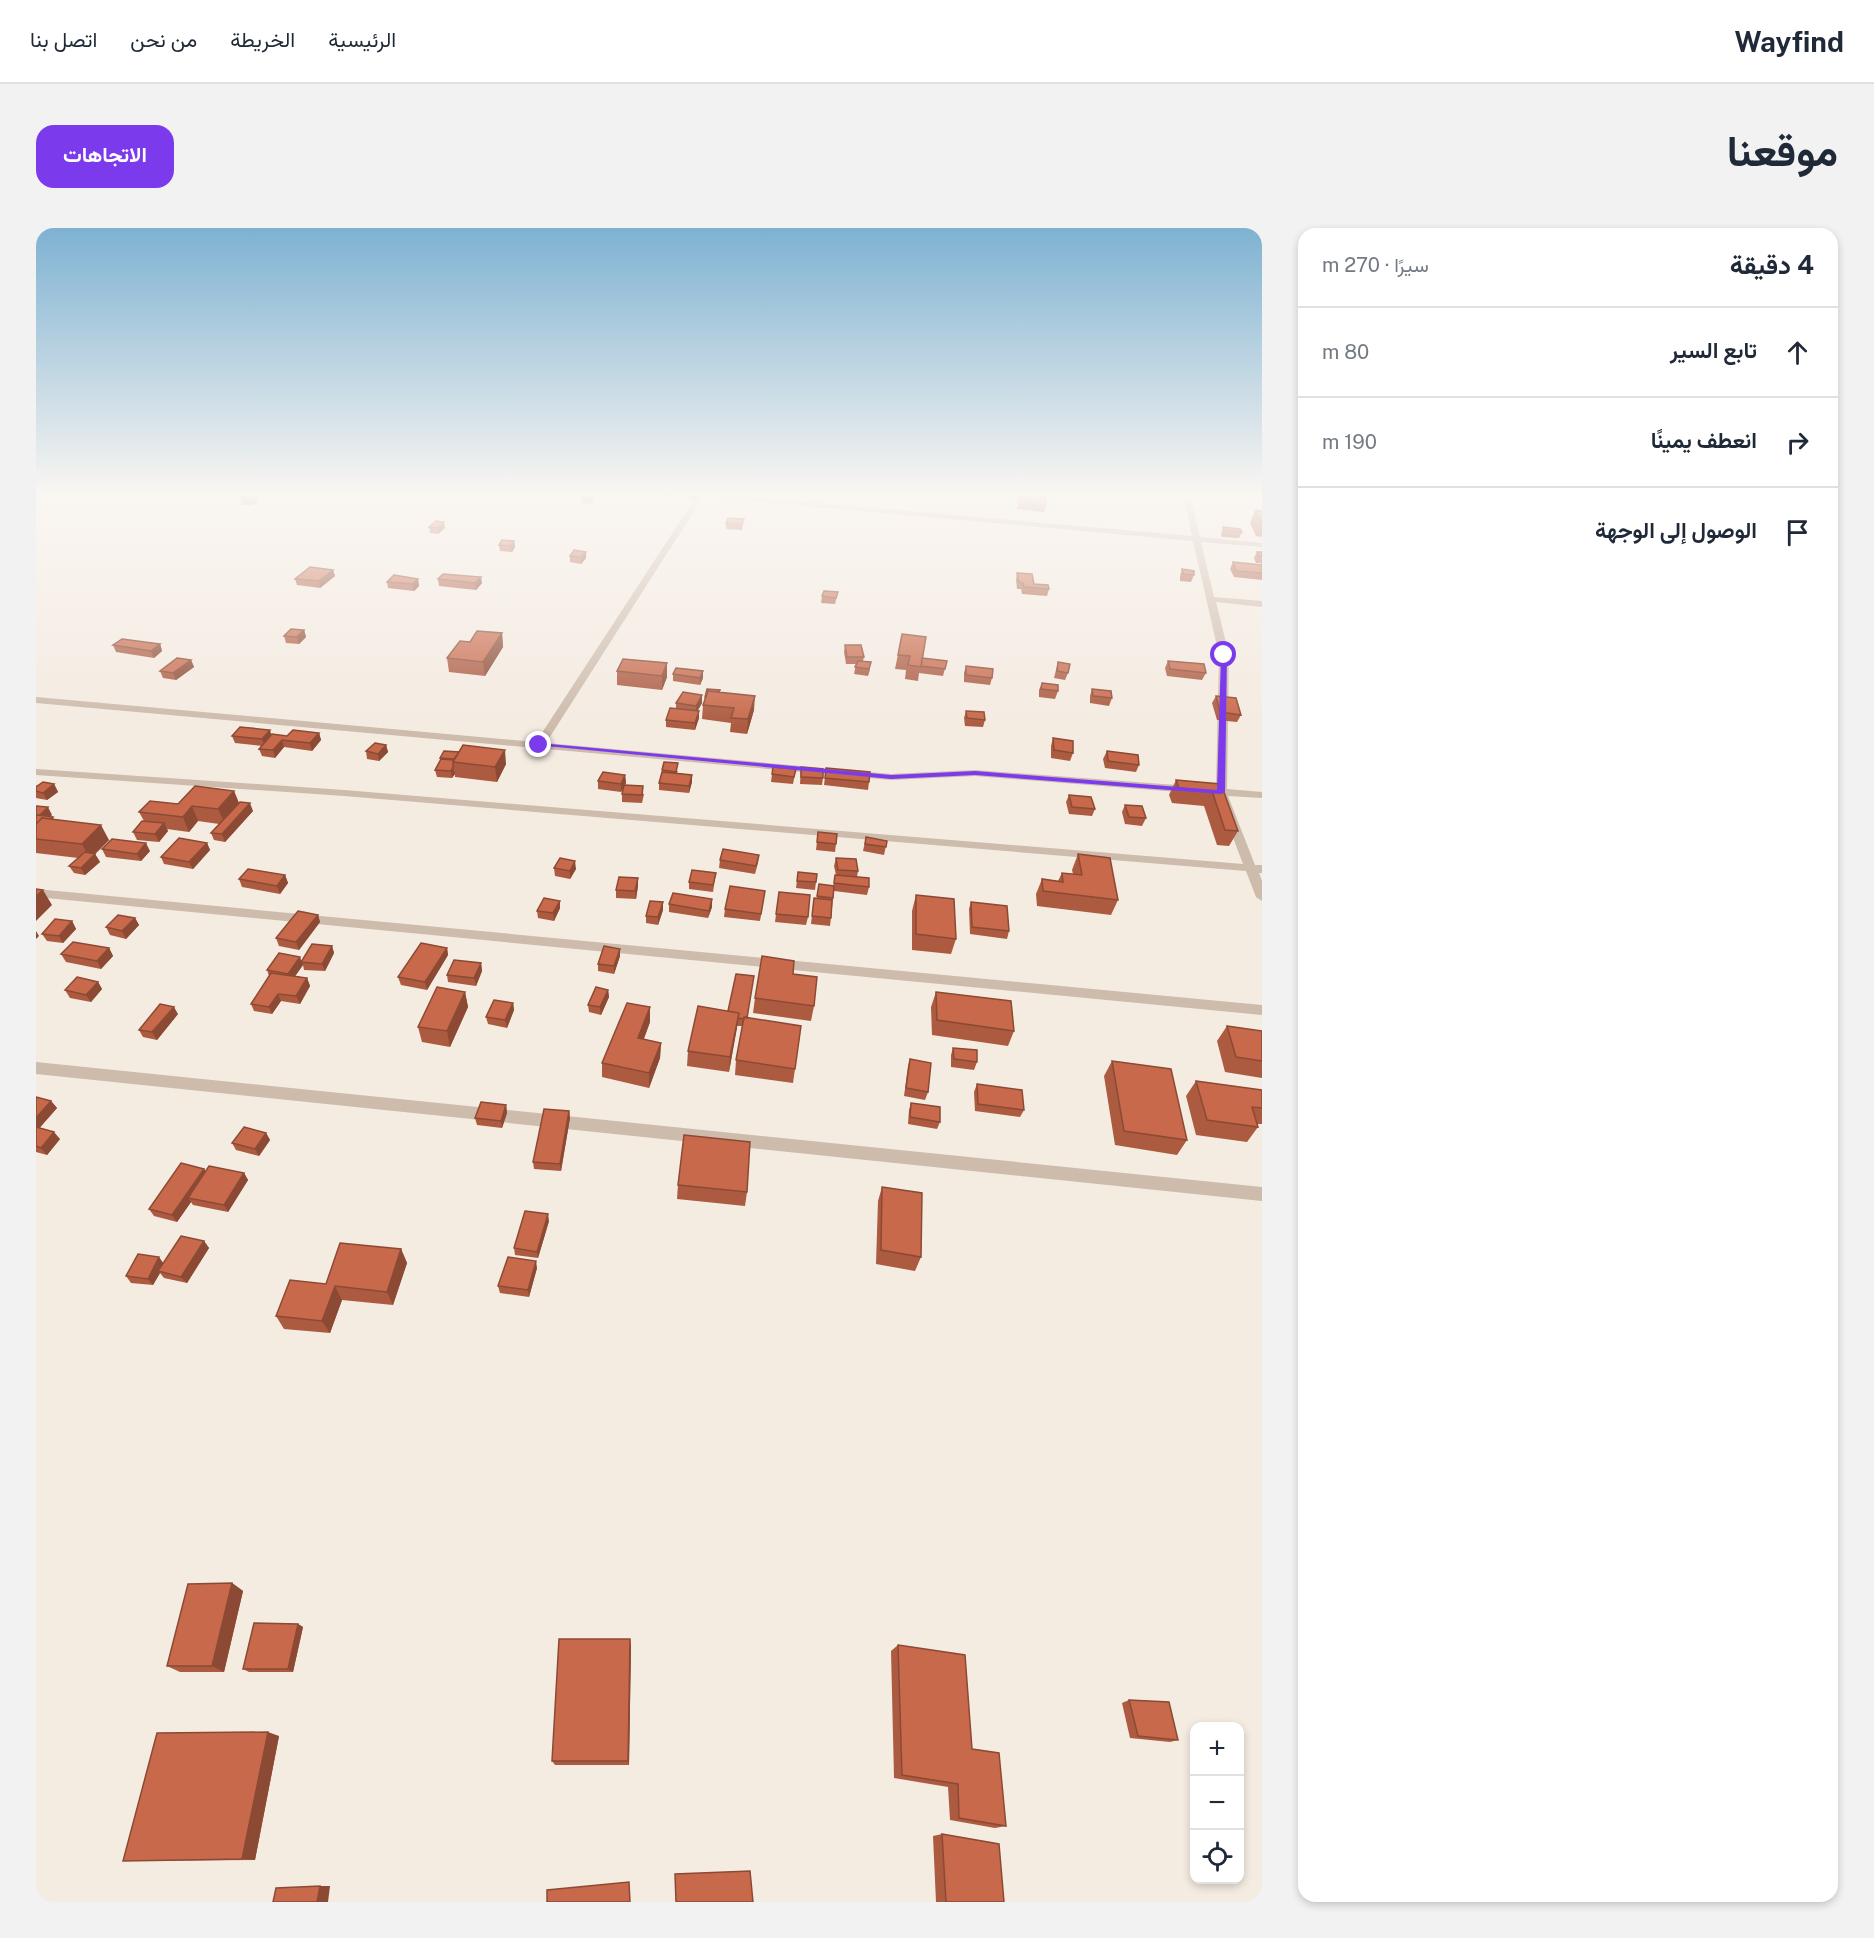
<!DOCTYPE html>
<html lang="ar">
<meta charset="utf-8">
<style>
:root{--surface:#fff;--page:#f2f2f3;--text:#1f2937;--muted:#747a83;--line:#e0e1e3;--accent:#7c3aed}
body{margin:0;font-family:"Public Sans",Vazirmatn,sans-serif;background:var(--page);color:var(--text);direction:rtl}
.controls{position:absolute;right:18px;bottom:18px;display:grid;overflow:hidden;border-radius:12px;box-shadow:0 3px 9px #0003}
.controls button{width:54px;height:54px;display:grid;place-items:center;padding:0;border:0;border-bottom:2px solid var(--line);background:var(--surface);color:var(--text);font:30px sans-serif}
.stop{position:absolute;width:18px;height:18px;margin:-14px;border:4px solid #7c3aed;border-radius:50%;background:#fff}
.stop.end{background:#7c3aed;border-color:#fff;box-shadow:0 2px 6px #0008}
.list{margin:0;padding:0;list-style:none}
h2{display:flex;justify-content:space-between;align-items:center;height:78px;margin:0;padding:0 24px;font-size:26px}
h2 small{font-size:20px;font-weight:400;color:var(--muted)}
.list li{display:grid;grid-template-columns:39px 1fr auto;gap:18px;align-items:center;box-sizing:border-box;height:90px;padding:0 24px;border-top:2px solid var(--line)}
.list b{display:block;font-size:22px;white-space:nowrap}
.list em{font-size:20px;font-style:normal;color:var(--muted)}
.icon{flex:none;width:33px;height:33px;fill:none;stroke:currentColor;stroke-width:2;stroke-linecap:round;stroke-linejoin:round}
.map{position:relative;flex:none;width:1226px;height:1674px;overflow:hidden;direction:ltr;border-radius:18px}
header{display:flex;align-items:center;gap:36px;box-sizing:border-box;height:84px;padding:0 30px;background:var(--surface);border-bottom:2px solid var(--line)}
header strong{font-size:28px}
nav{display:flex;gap:33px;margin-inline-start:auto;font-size:21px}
.intro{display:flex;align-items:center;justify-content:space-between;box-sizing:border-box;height:144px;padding:0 36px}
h1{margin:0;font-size:42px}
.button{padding:15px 27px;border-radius:18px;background:var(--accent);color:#fff;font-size:21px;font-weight:700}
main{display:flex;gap:36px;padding:0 36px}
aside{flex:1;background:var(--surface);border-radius:18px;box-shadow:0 3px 9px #0003}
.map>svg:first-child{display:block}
</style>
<header>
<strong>Wayfind</strong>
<nav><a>الرئيسية</a><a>الخريطة</a><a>من نحن</a><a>اتصل بنا</a></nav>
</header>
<div class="intro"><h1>موقعنا</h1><a class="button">الاتجاهات</a></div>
<main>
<aside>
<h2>4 دقيقة<small>سيرًا · 270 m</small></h2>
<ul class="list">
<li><svg class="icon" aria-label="ahead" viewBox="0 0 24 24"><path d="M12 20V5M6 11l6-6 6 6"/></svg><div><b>تابع السير</b></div><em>80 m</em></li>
<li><svg class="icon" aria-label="right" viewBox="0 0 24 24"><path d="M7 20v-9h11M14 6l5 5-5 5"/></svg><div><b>انعطف يمينًا</b></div><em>190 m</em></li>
<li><svg class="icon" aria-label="arrive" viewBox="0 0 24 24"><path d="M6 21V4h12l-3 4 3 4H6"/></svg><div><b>الوصول إلى الوجهة</b></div></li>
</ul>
</aside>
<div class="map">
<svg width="1226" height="1674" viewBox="0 0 1226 1674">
<rect width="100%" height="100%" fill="#f4ebe1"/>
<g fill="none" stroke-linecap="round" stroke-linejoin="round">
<path fill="#cdbbac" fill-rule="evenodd" d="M652 266H681L1156 308 1147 266H1154L1164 309 1226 315V319L1165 314 1178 369 1226 373V379L1180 374 1193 427 1191 561 1226 564V570L1192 568 1219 637H1226V645H1223L1226 653V673L1220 669 1210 643 308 568 0 547V541L308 562 1207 636 1181 567 939 548 855 552 0 475V469L500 514 660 269ZM667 269 1157 313 1183 427 1180 560 939 542 855 546 510 515Z
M0 661 1226 777V787L0 669Z
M0 834 1226 959V973L0 846Z"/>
</g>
<path fill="#ac5a40" d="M548 266 557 272 554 276 546 275 545 269Z
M626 266H639L637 269 626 268Z
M653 266H664V268L662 271H652Z
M220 268 221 274 216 277H206L204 270Z
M983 268 1010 277 1008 284 981 281Z
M1219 282 1226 283V309L1220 308 1214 295Z
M708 291 706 302 690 301V295Z
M393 299 409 300 402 306 394 305Z
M1187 299 1206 304 1203 310 1186 309 1185 306Z
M478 313 479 319 476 324 464 323 463 317Z
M1221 324H1226V352L1198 349 1194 341 1197 334 1225 337V335H1220L1218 330Z
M534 328 550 330 545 336 534 334Z
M1146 341 1158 347 1155 354 1144 353V348Z
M297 342 299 348 284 360 261 357 259 351Z
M981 345 998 356 1013 361 1011 368 986 366 985 361H981L980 352Z
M382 351 383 358 378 363 352 360 351 354Z
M402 351 446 355 440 362 403 358Z
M802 364 799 376 785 375 786 368Z
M268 402 270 409 263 416 250 415 248 408Z
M466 405 467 419 449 448 413 444 411 430Z
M866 406 886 433H911L907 448 883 445 882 453 869 451 870 442 859 441Z
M124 416 126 423 118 430 80 424 77 417Z
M809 417 828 429 827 433 834 442 832 448 818 446 820 436H810L808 424Z
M587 431 631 449 626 462 581 457V443Z
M155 432 158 439 140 452 127 450 124 443Z
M1132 433 1170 445 1166 452 1131 448 1129 440Z
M1022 434 1032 445 1029 452 1018 450Z
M930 438 956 450 954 457 928 454V445Z
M667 443V450L664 457 637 453V446Z
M1006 455 1022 463 1019 471 1003 469V462Z
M1056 461 1076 470 1073 478 1054 475V468Z
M684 464 718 482 711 506 694 504 695 495 666 491 667 477 669 469Z
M1180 468 1205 487 1201 494 1181 492 1176 475Z
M640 475H666L661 483H663V490L659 502 630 499V492L640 481Z
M930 483 949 492 947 499 929 498 928 490Z
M283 505 285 512 276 523 248 519 239 530 226 528 223 521 226 518 199 515 196 508 235 507 251 508Z
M1017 510 1037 525 1034 533 1015 530V518Z
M350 517 352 524 343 533 331 531 330 523Z
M1071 523 1103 537 1100 544 1069 540 1067 531Z
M404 530 470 536 461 554 419 549V546L416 550 401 549 399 542 404 533Z
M765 539 787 550 786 557 764 556Z
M790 540 833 554 832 562 788 557Z
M760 541 757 556 735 554 736 546Z
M626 542 642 543 641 545 656 547V554L653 565 623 562V555L626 546Z
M589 547 590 555 588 557 608 566 606 575 586 574V566L588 558 585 564 562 561V553Z
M1140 552 1185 556 1202 603 1193 618 1181 617 1168 578 1136 575 1133 567Z
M18 556 22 564 11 572 0 570V557L1 558Z
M198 563 203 575 217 583 189 614 178 612 175 605 183 596 162 593 153 604 131 601 132 603 123 614 101 612 97 604 108 593 103 584Z
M1033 567 1059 581 1056 588 1033 586 1030 574Z
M1089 577 1110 590 1106 598 1089 596 1086 584Z
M0 578 16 587 14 588 17 589 18 591 73 612 59 626 64 634 49 647 38 645 33 638 42 630 0 625Z
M782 604 800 616 799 624 780 622Z
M830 609 851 613 848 627 827 623Z
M171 615 174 622 157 641 128 636 125 629Z
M66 621 114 623 105 633 70 629Z
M1042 626 1082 672 1075 687 1001 678 1000 666 1006 651 1022 653 1026 645 1037 646 1036 642Z
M723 627 722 635 719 646 683 640 684 632Z
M800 630 822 643 821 649 833 659 831 667 798 663 794 698 775 696 778 670H781L783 656 797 658 800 647 798 638Z
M518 640 540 641 534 651 519 648Z
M762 644 780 654 779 662 760 660Z
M680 645 677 664 653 661V654Z
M249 647 252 655 244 666 206 659 203 651Z
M602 650V658L600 671 580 670V662Z
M743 664 772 689 770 697 739 694Z
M880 667 920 711 915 726 876 722V683Z
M728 670 724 693 688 689 689 681Z
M524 673V680L518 693 502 690 501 683Z
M935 674 973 703 971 711 934 706 933 681Z
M633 676 676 679 672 690 633 684Z
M627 682 622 697 610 695V688Z
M282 687 284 694 263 722 243 718 240 710Z
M99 690 103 697 90 711 74 707 70 699Z
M36 693 40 701 27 715 11 713 6 706Z
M296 718 298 725 289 743 268 742 267 737 259 748 271 750 274 758 264 776 245 773 236 786 218 783 215 776 233 748 231 742 266 733Z
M73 720 77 728 65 741 30 734 25 726Z
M411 720 412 727 391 762 365 757 362 749Z
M584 721V728L578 746 562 743V736Z
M445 735 446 743 440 758 412 754 411 747Z
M757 746 778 778 775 793 717 785 719 770Z
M62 754 66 761 55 774 34 770 29 762Z
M572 762 573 769 565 787 553 784 552 777Z
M429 764 432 779 414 819 386 814 382 799Z
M900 764 978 803 972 818 896 807 895 779Z
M477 775 478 782 471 800 452 796 450 789Z
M662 778 712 790 759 841 757 855 699 847 700 832 707 798H701L693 844 651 838 652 823Z
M142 786 121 812 107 809 103 802Z
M614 794 608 811 625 815 624 830 613 860 566 849V835Z
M1191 798 1226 803V850L1189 844 1181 813Z
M917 820 941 834 938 842 915 839V827Z
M874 831 892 864 889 872 868 868 872 838Z
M1076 833 1151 912 1141 927 1079 917 1068 848Z
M1160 853 1226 862V896H1221L1222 899 1211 914 1160 907 1150 868Z
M941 856 988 882 984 889 939 883 938 864Z
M0 869 15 873 21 880 3 900 24 911 11 927 0 924Z
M875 875 904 894 901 901 872 896 873 882Z
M470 877 471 885 466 900 441 897 439 890Z
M533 883 534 890 525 943 498 941 497 934Z
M230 905 234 912 223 928 200 922 196 915Z
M168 941 170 943 208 945 212 952 192 984 157 977 155 974 141 994 118 988 113 981Z
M642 957 711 964 709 978 641 971Z
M846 959 885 1029 879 1043 840 1036 842 973Z
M513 993 502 1030 479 1027 478 1020Z
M168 1013 173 1020 151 1055 128 1050 124 1045 117 1057 95 1055 90 1048 128 1035Z
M365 1021 371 1035 357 1077 306 1072 294 1105 248 1101 240 1088 290 1056Z
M501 1040 493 1069 464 1065 462 1058Z
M196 1355 207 1363 188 1444H144L131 1438Z
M262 1396 267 1399 257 1444H213L207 1441Z
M595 1417 593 1537H519L516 1533Z
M862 1417 936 1521 970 1598 959 1600 914 1592 912 1559 858 1550 855 1423Z
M1093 1472 1142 1512 1134 1514 1094 1510 1086 1475Z
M243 1508 219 1632 87 1633Z
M906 1606 968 1674H900L897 1608Z"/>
<path fill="#8c4a34" d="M557 266V272L554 276V270Z
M220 268 221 274 216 277 215 271Z
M408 294 409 300 402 306 401 300Z
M478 313 479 319 476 324 475 318Z
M550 324V330L545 336V329Z
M297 342 299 348 284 360 283 353Z
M445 349 446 355 440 362 439 355Z
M382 351 383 358 378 363 377 356Z
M268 402 270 409 263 416 261 409Z
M466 405 467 419 449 448 447 434Z
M124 416 126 423 118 430 115 423Z
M155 432 158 439 140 452 137 445Z
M631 435V449L626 462V448Z
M667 443V450L664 457V450Z
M666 467V475L660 486V478Z
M719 468 718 482 711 506 712 491Z
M663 483V490L659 502V495Z
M234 502 236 509 229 518 226 511Z
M283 505 285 512 276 523 274 515Z
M246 512 248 519 239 530 237 522Z
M350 517 352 524 343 533 342 526Z
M469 522 470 536 461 554 459 539Z
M417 539 419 546 416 550 415 543Z
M589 547 590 555 585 564V556Z
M656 547V554L653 565V558Z
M18 556 22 564 11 572 7 565Z
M198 563 204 578 189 596 182 581Z
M214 575 217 583 189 614 186 606Z
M156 578 162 593 153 604 147 589Z
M12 579 16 587 9 594 4 587Z
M128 595 132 603 123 614 119 606Z
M65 597 73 612 55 630 59 626 64 634 49 647 45 640 54 631 46 616Z
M110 615 114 623 105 633 101 626Z
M171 615 174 622 157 641 153 634Z
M539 633 540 641 534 651V643Z
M249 647 252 655 244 666 241 658Z
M602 650V658L600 671 599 663Z
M7 662 16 677 0 693V668Z
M676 671V679L672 690 673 683Z
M524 673V680L518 693 517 685Z
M627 674V682L622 697V689Z
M282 687 284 694 263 722 260 714Z
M99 690 103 697 90 711 86 703Z
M36 693 40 701 27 715 23 708Z
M0 703 3 708 0 711Z
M296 718 298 725 289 743 286 736Z
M73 720 77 728 65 741 61 733Z
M411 720 412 727 391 762 389 754Z
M584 721V728L578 746V738Z
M264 729 267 737 255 754 252 746Z
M445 735 446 743 440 758 438 750Z
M271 750 274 758 264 776 260 768Z
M62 754 66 761 55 774 50 767Z
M572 762 573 769 565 787 564 779Z
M429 764 432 779 414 819 411 803Z
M242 766 245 773 236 786 233 779Z
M477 775 478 782 471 800 469 792Z
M138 779 142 786 121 812 116 804Z
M614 779V794L602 825V810Z
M703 785 701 800 693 844 694 829Z
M625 815 624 830 613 860V845Z
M15 873 21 880 1 903 0 902V890Z
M470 877 471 885 466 900 465 893Z
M533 883 534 890 525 943 524 936Z
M18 904 24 911 11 927 5 920Z
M230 905 234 912 223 928 219 921Z
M168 941 173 948 152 970 155 974 141 994 136 987Z
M208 945 212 952 192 984 188 977Z
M512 986 513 993 502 1030 501 1024Z
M168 1013 173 1020 151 1055 145 1049Z
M365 1021 371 1035 357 1077 351 1064Z
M123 1029 128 1036 122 1043 124 1045 117 1057 112 1051Z
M500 1033 501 1040 493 1069 492 1062Z
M299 1058 306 1072 294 1105 286 1093Z
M196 1355 207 1363 188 1444 176 1438Z
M262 1396 267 1399 257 1444 252 1441Z
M594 1411 595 1417 593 1537 592 1533Z
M232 1504 243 1508 219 1632 206 1631Z
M284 1658H294L292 1674H281Z"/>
<path fill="#c8694b" stroke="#8c4a34" stroke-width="1.5" d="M548 266H557L554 270 545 269Z
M209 267 220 268 215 271 204 270Z
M983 268 1010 270V277L983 275Z
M1219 282 1226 283V296Z
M692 290 708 291 706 296 690 295Z
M400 293 408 294 401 300 393 299Z
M1187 299 1204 301 1206 304 1188 302Z
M466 312 478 313 475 318 463 317Z
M538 322 550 324 545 329 534 328Z
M1221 324H1226V329L1223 328Z
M1197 334 1226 337V345L1200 343Z
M274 339 297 342 283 353 259 351Z
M1146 341 1158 343V347L1147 346Z
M981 345 996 346 998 356 1012 357 1013 361 988 359 987 355 983 354Z
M407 346 445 349 439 355 402 351Z
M358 347 382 351 377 356 351 354Z
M788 363 802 364 800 370 786 368Z
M255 401 268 402 261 409 248 408Z
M441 403 466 405 447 434 411 430 424 413 434 414Z
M866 406 890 409 885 439 872 437 874 428 862 427Z
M86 411 124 416 115 423 77 417Z
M809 417H825L828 429H811Z
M141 430 155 432 137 445 124 443Z
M886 430 911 433 909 441 885 438Z
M587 431 631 435 626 448 581 443Z
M822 433 835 434 833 441 819 439Z
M1132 433 1168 436 1170 445 1134 441Z
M1022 434 1034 436 1032 445 1021 443Z
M930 438 957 441 956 450 930 447Z
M640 440 667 443 664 450 637 446Z
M1006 455 1022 457V463L1005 461Z
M671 461 684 462 683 464 672 463 670 469H669Z
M1056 461 1075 463 1076 470 1057 468Z
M672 463 719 468 712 491 695 490 698 480 667 477Z
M647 464 666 467 660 478 640 475Z
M1180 468 1200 470 1205 487 1184 484Z
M634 480 663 483 659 495 630 492Z
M930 483 948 484 949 492 931 490Z
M204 499 234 502 226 511 196 508Z
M257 502 283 505 274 515 246 512 237 522 223 521 236 506 251 508Z
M1017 510 1037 513V525L1018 522Z
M339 515 350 517 342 526 330 523Z
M427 517 469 522 459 539 417 534Z
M408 523 423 524 418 531 404 530Z
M1071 523 1102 527 1103 537 1072 533Z
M405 531 418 532 417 534V539L415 543 399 542Z
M628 534 642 535 640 544 626 542Z
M737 539 760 541 758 549 736 546Z
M765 539 787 541V550L765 549Z
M790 540 834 544 833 554 789 550Z
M567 544 589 547 585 556 562 553Z
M626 544 656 547 653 558 623 555Z
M1140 552 1185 556 1202 603 1189 602 1176 563 1143 560Z
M7 554 18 556 7 565 0 563V559Z
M588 557 607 558 606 567 586 566Z
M159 558 198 563 182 581 156 578 147 589 103 584 114 573 142 576Z
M1033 567 1055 569 1059 581 1036 579Z
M204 574 214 575 186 606 175 605Z
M1089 577 1106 578 1110 590 1093 589Z
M0 578 12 579 4 587H0Z
M1 587 17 589 15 591 6 590 0 596V588Z
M6 590 65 597 46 616 0 611V596Z
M106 593 128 595 119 606 97 604Z
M782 604 801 606 800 616 781 614Z
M830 609 851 613 850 619 829 616Z
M143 610 171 615 153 634 125 629Z
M76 611 110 615 101 626 66 621Z
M687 621 723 627 720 638 684 632Z
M49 624 59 626 45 640 33 638Z
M1042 626 1074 630 1082 672 1007 663 1006 651 1027 654 1026 645 1046 647Z
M524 630 539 633 534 643 518 640Z
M800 630 820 631 822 643 802 642Z
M212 641 249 647 241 658 203 651Z
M656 642 680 645 677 657 653 654Z
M762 644 781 646 780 654 761 653Z
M799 647 833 650V659L798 655Z
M583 649 602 650 599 663 580 662Z
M783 656 798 658 797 670 781 668Z
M694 658 729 663 725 686 689 681Z
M0 661 7 662 0 668Z
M743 664 774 667 772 689 740 686Z
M637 665 676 671 673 683 633 676Z
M880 667 918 671 920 711 880 706Z
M508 670 524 673 517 685 501 683Z
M778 670 796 672 795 690 776 688Z
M614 673 627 674 622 689 610 688Z
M935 674 971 678 973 703 936 699Z
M262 683 282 687 260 714 240 710Z
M82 687 99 690 86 703 70 699Z
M19 691 36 693 23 708 6 706Z
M37 714 73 720 61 733 25 726Z
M385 715 411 720 389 754 362 749Z
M276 716 296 718 286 736 265 734Z
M568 718 584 721 578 738 562 736Z
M243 725 264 729 252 746 231 742Z
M726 728 758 733 757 746 781 749 778 778 719 770Z
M418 732 445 735 438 750 411 747Z
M235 745 271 750 260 768 242 766 233 779 215 776Z
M700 746 718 748 711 790 708 789V791L702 790 703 785 692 783Z
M41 749 62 754 50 767 29 762Z
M401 759 429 764 411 803 382 799Z
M560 759 572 762 564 779 552 777Z
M900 764 975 773 978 803 901 792Z
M458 772 477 775 469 792 450 789Z
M591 775 614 779 602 810 625 815 613 845 566 835Z
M124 776 138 779 116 804 103 802Z
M662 778 703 785 694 829 652 823Z
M708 789 765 798 759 841 700 832Z
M1191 798 1226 803V833L1200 829Z
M917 820 941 822V834L918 831Z
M874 831 895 835 892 864 870 860Z
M1076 833 1135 841 1151 912 1088 903Z
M1160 853 1226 862V880L1216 879 1222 899 1171 892Z
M941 856 986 862 988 882 942 876Z
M0 869 15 873 0 890Z
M445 874 470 877 465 893 439 890Z
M875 875 904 879V894L874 889Z
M508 881 533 883 524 936 497 934Z
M0 899 18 904 5 920 0 918Z
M208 899 230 905 219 921 196 915Z
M648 907 714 914 711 964 642 957Z
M145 935 168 941 136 987 113 981Z
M173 938 208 945 188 977 152 970Z
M846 959 886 965 885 1029 845 1022Z
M489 983 512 986 501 1024 478 1020Z
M145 1008 168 1013 145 1049 122 1043Z
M304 1015 365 1021 351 1064 299 1058 286 1093 240 1088 254 1052 290 1056Z
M102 1026 123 1029 112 1051 90 1048Z
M472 1029 500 1033 492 1062 462 1058Z
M196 1355 176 1438H131L152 1356Z
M218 1395 262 1396 252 1441H207Z
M523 1411H594L592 1533H516Z
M862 1417 929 1427 936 1521 963 1525 970 1598 923 1590 922 1556 866 1547Z
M1093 1472 1133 1474 1142 1512 1102 1508Z
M232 1504 206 1631 87 1633 121 1505Z
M906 1606 963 1616 968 1674H910Z
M714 1643 717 1674H640L639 1646Z
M593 1654 594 1674H511V1662Z
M284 1658 281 1674H237L240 1660Z"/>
<linearGradient id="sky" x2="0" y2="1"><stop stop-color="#7eb2d2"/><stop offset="0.53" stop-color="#faf6f2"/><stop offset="1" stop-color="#faf6f2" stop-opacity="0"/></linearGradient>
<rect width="1226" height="501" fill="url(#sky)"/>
<path fill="#7c3aed" d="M1188 425 1191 427 1189 564 1185 566 939 547 855 551 499 517 503 515 855 547 939 543 1181 562 1185 427Z"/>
</svg>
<div class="controls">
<button>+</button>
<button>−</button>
<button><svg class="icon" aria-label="locate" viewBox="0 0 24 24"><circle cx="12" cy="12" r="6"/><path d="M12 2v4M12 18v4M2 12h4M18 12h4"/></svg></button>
</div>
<div class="stop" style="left:1188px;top:427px"></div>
<div class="stop end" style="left:503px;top:517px"></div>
</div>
</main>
